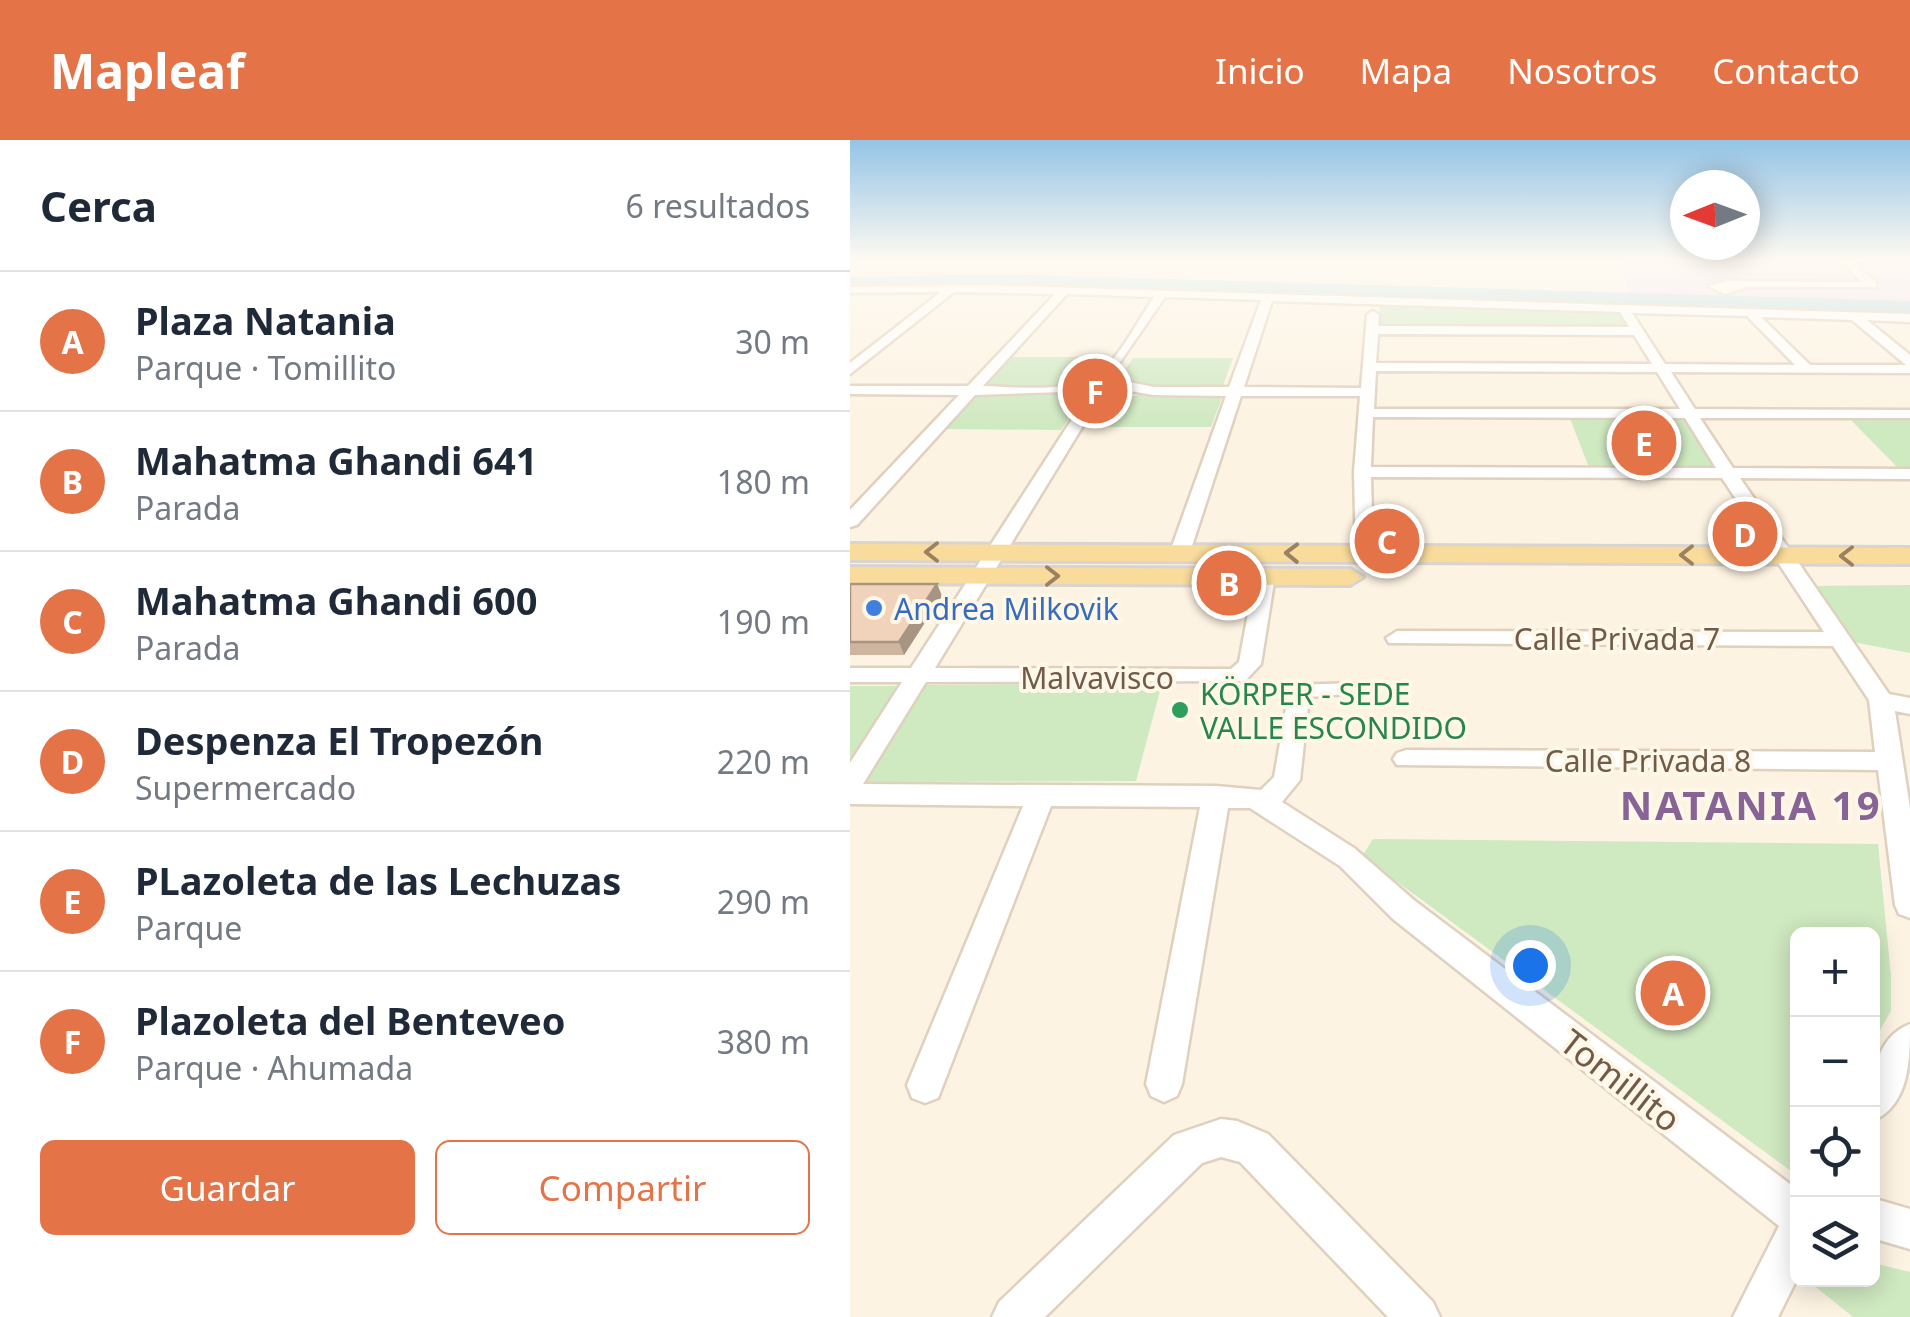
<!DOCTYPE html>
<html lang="es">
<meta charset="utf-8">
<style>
:root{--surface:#fff;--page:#f2f2f3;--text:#1f2937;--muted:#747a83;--line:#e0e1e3;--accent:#e47448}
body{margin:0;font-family:"Noto Sans",sans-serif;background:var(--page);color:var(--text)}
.controls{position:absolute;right:30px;bottom:30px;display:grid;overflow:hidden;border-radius:15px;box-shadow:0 5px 25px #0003}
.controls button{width:90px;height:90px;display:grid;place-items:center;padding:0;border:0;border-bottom:2px solid var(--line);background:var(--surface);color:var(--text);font:50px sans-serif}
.compass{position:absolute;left:820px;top:30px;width:90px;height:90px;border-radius:50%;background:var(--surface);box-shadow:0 5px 25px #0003;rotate:269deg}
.you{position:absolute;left:680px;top:825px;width:35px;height:35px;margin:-25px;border:8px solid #fff;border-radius:50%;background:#1a73e8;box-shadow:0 0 0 15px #1a73e833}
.badge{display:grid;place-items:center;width:65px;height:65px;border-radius:50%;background:var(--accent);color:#fff;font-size:32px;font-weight:700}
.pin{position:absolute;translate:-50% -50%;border:5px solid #fff;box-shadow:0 2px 10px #0006}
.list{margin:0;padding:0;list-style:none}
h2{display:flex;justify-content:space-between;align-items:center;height:130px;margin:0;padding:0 40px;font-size:42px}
h2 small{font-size:32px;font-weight:400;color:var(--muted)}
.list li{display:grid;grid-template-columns:65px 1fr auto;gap:30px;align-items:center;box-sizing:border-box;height:140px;padding:0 40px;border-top:2px solid var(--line)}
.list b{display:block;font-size:38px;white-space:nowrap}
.list p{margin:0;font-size:32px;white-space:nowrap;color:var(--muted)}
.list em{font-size:32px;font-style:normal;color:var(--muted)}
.actions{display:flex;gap:20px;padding:30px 40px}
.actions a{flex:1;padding:22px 0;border:2px solid var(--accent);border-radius:15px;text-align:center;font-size:35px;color:var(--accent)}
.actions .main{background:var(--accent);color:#fff}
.icon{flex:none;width:55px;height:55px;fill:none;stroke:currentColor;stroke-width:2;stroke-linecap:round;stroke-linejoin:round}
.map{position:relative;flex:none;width:1060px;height:1177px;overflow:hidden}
header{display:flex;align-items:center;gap:60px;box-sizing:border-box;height:140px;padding:0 50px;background:var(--accent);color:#fff}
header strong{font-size:48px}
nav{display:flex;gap:55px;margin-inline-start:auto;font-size:35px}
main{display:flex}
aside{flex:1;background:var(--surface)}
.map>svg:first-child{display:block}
</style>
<header>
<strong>Mapleaf</strong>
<nav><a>Inicio</a><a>Mapa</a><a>Nosotros</a><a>Contacto</a></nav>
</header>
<main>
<aside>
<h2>Cerca<small>6 resultados</small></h2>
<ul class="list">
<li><span class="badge">A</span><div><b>Plaza Natania</b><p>Parque · Tomillito</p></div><em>30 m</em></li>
<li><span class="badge">B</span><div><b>Mahatma Ghandi 641</b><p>Parada</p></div><em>180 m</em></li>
<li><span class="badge">C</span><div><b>Mahatma Ghandi 600</b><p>Parada</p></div><em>190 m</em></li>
<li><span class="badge">D</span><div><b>Despenza El Tropezón</b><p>Supermercado</p></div><em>220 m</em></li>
<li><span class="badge">E</span><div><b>PLazoleta de las Lechuzas</b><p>Parque</p></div><em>290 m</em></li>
<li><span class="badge">F</span><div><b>Plazoleta del Benteveo</b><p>Parque · Ahumada</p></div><em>380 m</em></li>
</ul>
<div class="actions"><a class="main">Guardar</a><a>Compartir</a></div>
</aside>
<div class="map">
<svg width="1060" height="1177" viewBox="0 0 1060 1177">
<rect width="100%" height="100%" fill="#fcf3e2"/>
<path fill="#f0dff8" d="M772 120H1060V166L779 157Z"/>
<path fill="#cfe9c1" d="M530 165 769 169 779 187 528 186Z
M160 217H260C233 257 176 247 132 247Z
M283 218H383L372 248H292L271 236Z
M126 254H207L227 267 211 290 94 289Z
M288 255H373L361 287H237L250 266Z
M718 273H841L878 334 741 333Z
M996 275H1060V328H1048Z
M1060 445V513L1003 502 962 446Z
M312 543 286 641 15 642 74 545Z
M0 546H49L0 620Z
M523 699 1028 704 1041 836V871L1023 902 1022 794H948L945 1034 512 716Z
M1023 1123 1060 1132V1177H1003L957 1140H1022Z"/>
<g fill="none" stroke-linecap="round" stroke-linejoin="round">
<path fill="#b7dbe4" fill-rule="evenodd" d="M151 134 1060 161V173L151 144 0 147V137Z"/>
<defs>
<path id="minor" d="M990 120H1001L1026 143V147H897L875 154 858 146 879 141 1012 142Z
M132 145 1060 174V182L1017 180 1060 215V233L821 232 845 269 1060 270V278H850L883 328 1060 329V339L890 338 1039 554 1060 558V574L1045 571 1060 668V778L1049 774 1045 765 1028 630 547 625 543 619 547 613 556 610 1025 612 1019 560 983 506 539 503 536 498 547 491 974 492 872 338 521 337 523 414 513 420 506 418 504 332 510 256H391L340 412 330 418 320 412 376 256 304 255 280 251 239 276 85 528 381 529 389 522 405 436 415 430 425 436 411 524 395 541 76 542 13 644 366 646 411 650 424 637 440 545 509 543 513 548 509 553 459 557 450 640 432 662 504 708 565 761 948 1050V1137L928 1177H883L929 1086 543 779 490 726 400 668H378L332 944 327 956 314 962 301 956 296 944 350 667 201 666 88 958 75 963 62 958 57 945 173 666 0 664V623L52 542H0V528H61L226 273 237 265 212 260V252L125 255 7 385 0 387V370L109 255 0 254V246H118L205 154 104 152 0 234V223L91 152 0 153V147ZM217 154 304 157C289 179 274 209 255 228 228 255 168 247 133 246ZM315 157 411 160 379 247H304L259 238ZM422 161 770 172 779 187 528 186 529 175 523 171 517 175 511 248 394 247ZM782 173 897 176 945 225 815 224ZM911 177 1002 180 1056 225H960ZM528 194 784 195 802 224 526 223ZM526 231 807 232 830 269H524ZM245 245 265 249 245 257 225 254ZM523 277 835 278 866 328 521 327Z
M1060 884C1060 918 1060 966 1022 981 1022 946 1021 899 1060 884Z
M371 979 387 981 418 994 583 1162 590 1177H538L390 1022 371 1017 352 1023 195 1177H142L149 1162 324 995Z
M1022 1058 1060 1069V1109L1022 1098Z"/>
<path id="major" d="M0 404 1060 408V424L0 420Z
M0 427 500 429 513 437 500 445 0 443Z"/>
</defs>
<use href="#minor" stroke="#e0d0be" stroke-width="5"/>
<use href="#major" stroke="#dad4d0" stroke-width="6"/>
<use href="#minor" fill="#fff" fill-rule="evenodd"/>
<use href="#major" fill="#f9dc9b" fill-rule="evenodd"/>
</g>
<path fill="#ceb5a0" d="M0 444H87L92 456 54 515H0Z"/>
<path fill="#a89482" d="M87 444 92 456 54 515 49 502Z"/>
<path fill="#f0d3ba" stroke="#a89482" stroke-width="2.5" d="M0 444H87L49 502H0Z"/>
<defs><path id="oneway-chevron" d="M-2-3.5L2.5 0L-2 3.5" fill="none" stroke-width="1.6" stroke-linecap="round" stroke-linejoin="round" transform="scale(2.5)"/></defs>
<g stroke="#9a8162">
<use href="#oneway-chevron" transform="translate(82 412) rotate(180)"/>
<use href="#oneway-chevron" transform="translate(442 413) rotate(-179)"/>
<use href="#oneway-chevron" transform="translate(837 415) rotate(-180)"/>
<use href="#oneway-chevron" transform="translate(997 416) rotate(180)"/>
<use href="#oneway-chevron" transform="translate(202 436)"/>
</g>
<linearGradient id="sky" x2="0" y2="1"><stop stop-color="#94c4e6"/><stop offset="0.42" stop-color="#fefaf2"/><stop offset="1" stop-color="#fefaf2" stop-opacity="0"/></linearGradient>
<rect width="1060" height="285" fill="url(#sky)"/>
<circle fill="#3f7fe0" stroke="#fff7e7" stroke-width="4" cx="24" cy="468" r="10"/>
<circle fill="#2e9e5b" stroke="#fff7e7" stroke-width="4" cx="330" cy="570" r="10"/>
<g text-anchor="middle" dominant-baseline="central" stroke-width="8" stroke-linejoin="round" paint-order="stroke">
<g font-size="30" fill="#366cbe" stroke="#fff7e7" text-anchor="start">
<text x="44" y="468">Andrea Milkovik</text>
</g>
<g font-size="30" fill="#725a49" stroke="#fff7e7">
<text x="767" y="498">Calle Privada 7</text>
<text x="247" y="537">Malvavisco</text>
<text x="798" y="620">Calle Privada 8</text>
</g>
<g font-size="30" fill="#27864d" stroke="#fff7e7" text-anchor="start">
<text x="350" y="553">KÖRPER - SEDE<tspan x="350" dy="34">VALLE ESCONDIDO</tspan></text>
</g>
<g font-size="35" fill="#725a49" stroke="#fff7e7">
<text transform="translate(771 940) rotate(38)">Tomillito</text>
</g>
<g font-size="40" font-weight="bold" letter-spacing="2.5" fill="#886496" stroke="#fff7e7">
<text x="901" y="664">NATANIA 19</text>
</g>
</g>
</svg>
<div class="controls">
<button>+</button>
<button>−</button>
<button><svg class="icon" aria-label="locate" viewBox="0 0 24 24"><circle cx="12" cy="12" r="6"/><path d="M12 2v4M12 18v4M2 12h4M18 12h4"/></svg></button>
<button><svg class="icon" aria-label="layers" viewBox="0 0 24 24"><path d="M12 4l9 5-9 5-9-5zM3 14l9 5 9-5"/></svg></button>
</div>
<svg class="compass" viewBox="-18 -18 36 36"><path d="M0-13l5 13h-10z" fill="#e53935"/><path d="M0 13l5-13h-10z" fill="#747a83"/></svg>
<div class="you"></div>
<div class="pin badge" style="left:823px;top:853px">A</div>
<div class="pin badge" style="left:379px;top:443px">B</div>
<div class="pin badge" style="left:537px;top:401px">C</div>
<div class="pin badge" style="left:895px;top:394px">D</div>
<div class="pin badge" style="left:794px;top:303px">E</div>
<div class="pin badge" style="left:245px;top:251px">F</div>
</div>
</main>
